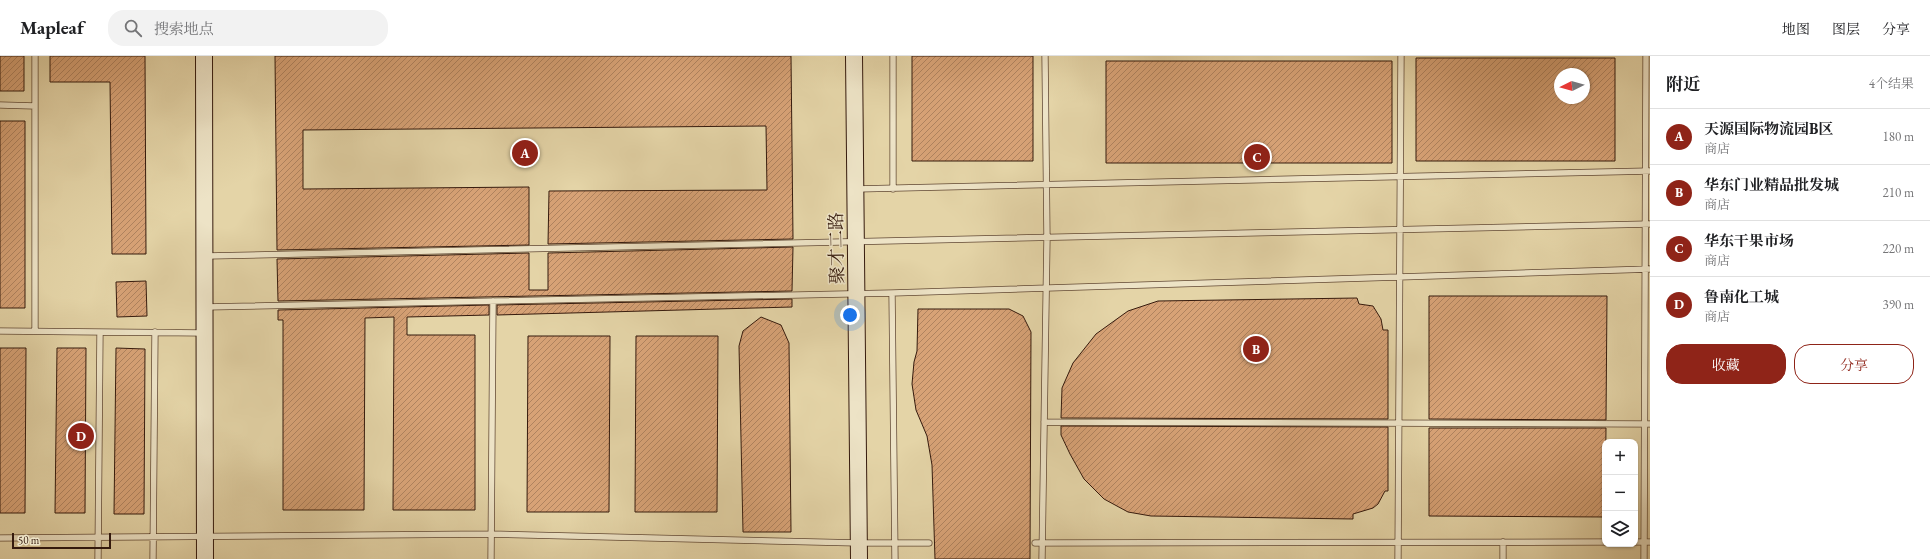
<!DOCTYPE html>
<html lang="zh">
<meta charset="utf-8">
<style>
:root{--surface:#fff;--page:#f2f2f2;--text:#202124;--muted:#757577;--line:#e0e0e0;--accent:#8f2418}
body{margin:0;font-family:"EB Garamond","Noto Serif SC",serif;background:var(--page);color:var(--text)}
.controls{position:absolute;right:12px;bottom:12px;display:grid;overflow:hidden;border-radius:8px;box-shadow:0 1px 3px #0004}
.controls button{width:36px;height:36px;display:grid;place-items:center;padding:0;border:0;border-bottom:1px solid var(--line);background:var(--surface);color:var(--text);font:20px sans-serif}
.compass{position:absolute;left:1554px;top:12px;width:36px;height:36px;border-radius:50%;background:var(--surface);box-shadow:0 1px 3px #0004;rotate:265deg}
.scale{position:absolute;left:12px;bottom:10px;width:99px;box-sizing:border-box;padding-left:4px;border:2px solid #351a0d;border-top:0;font-size:11px;line-height:14px;white-space:nowrap;color:#351a0d;-webkit-text-stroke:3px #ede3c6;paint-order:stroke}
.you{position:absolute;left:850px;top:259px;width:14px;height:14px;margin:-10px;border:3px solid #fff;border-radius:50%;background:#1a73e8;box-shadow:0 0 0 6px #1a73e833}
.badge{display:grid;place-items:center;width:26px;height:26px;border-radius:50%;background:var(--accent);color:#fff;font-size:13px;font-weight:700}
.pin{position:absolute;translate:-50% -50%;border:2px solid #fff;box-shadow:0 1px 4px #0006}
.list{margin:0;padding:0;list-style:none}
h2{display:flex;justify-content:space-between;align-items:center;height:52px;margin:0;padding:0 16px;font-size:17px}
h2 small{font-size:13px;font-weight:400;color:var(--muted)}
.list li{display:grid;grid-template-columns:26px 1fr auto;gap:12px;align-items:center;box-sizing:border-box;height:56px;padding:0 16px;border-top:1px solid var(--line)}
.list b{display:block;font-size:15px;white-space:nowrap}
.list p{margin:0;font-size:13px;white-space:nowrap;color:var(--muted)}
.list em{font-size:13px;font-style:normal;color:var(--muted)}
.actions{display:flex;gap:8px;padding:12px 16px}
.actions a{flex:1;padding:9px 0;border:1px solid var(--accent);border-radius:16px;text-align:center;font-size:14px;color:var(--accent)}
.actions .main{background:var(--accent);color:#fff}
.icon{flex:none;width:22px;height:22px;fill:none;stroke:currentColor;stroke-width:2;stroke-linecap:round;stroke-linejoin:round}
.map{position:relative;flex:none;width:1650px;height:503px;overflow:hidden}
header{display:flex;align-items:center;gap:24px;box-sizing:border-box;height:56px;padding:0 20px;background:var(--surface);border-bottom:1px solid var(--line)}
header strong{font-size:19px}
nav{display:flex;gap:22px;margin-inline-start:auto;font-size:14px}
.search{width:280px;height:36px;background:var(--page);display:flex;align-items:center;gap:10px;box-sizing:border-box;padding:0 14px;border-radius:16px;color:var(--muted);font-size:15px}
main{display:flex}
aside{flex:1;background:var(--surface)}
.map>svg:first-child{display:block}
</style>
<header>
<strong>Mapleaf</strong>
<div class="search"><svg class="icon" aria-label="search" viewBox="0 0 24 24"><circle cx="10" cy="10" r="6"/><path d="M15 15l6 6"/></svg>搜索地点</div>
<nav><a>地图</a><a>图层</a><a>分享</a></nav>
</header>
<main>
<div class="map">
<svg width="1650" height="503" viewBox="0 0 1650 503">
<defs>
<pattern id="building-hatch" width="6" height="6" patternUnits="userSpaceOnUse"><rect width="6" height="6" fill="#d7a276"/><path d="M-1 1l2-2M0 6l6-6M5 7l2-2" fill="none" stroke="#af835f"/></pattern>
</defs>
<rect width="100%" height="100%" fill="#e4d4a7"/>
<filter id="stains"><feTurbulence type="fractalNoise" baseFrequency=".005" numOctaves="4"/><feColorMatrix values="0 0 0 0 .2 0 0 0 0 .09 0 0 0 0 .02 0 0 0 .5 -.17"/></filter>
<radialGradient id="worn" r=".72"><stop offset=".6" stop-color="#630" stop-opacity="0"/><stop offset="1" stop-color="#630" stop-opacity=".3"/></radialGradient>
<path fill="url(#building-hatch)" stroke="#351a0d" fill-rule="evenodd" d="M0 0H24V35H0Z
M50 0H145L146 198H112L110 26H50Z
M275 0H791L793 183 548 188 549 135 767 134 766 70 303 74V133L529 131V189L277 194Z
M912 0H1033V105H912Z
M1416 2H1615V105H1416ZM1560 18H1584V42H1560Z
M1106 5H1392V107H1106Z
M0 65H25V252H0Z
M793 191 792 235 278 245 277 203 529 197V234H548V197Z
M146 225 147 260 117 261 116 226Z
M1429 240H1607L1606 364 1429 363Z
M1357 242 1359 248 1373 250 1381 263 1383 274H1388V363L1061 362 1062 332 1073 307 1096 278 1128 255 1158 245Z
M792 243V251L497 259V249Z
M489 249V259L407 261V279H475V454H393L394 261 365 262 364 454H283V264H278V254Z
M918 253H1009L1023 260 1031 276 1030 503H935L932 409 927 380 916 354 912 328 914 306 917 295Z
M761 261 781 269 789 287 791 476H743L739 290 743 275Z
M528 280H610L609 456H527Z
M636 280H718L717 456H635Z
M0 292H26L25 457H0Z
M57 292H86L85 457H55Z
M116 292 145 293 144 458H114Z
M1061 370 1388 371V435H1385L1378 448 1373 452 1353 458V463L1151 460 1128 456 1104 443 1084 423 1070 398 1061 379Z
M1429 372H1606L1605 461 1429 460Z"/>
<g fill="none" stroke-linecap="round" stroke-linejoin="round">
<defs>
<path id="lane" d="M35 0V275
M0 49 35 50
M856 133 1650 115
M893 133V0
M207 200 1650 168
M892 237 895 503
M205 251 892 237 1650 213
M0 275 204 277
M1044 366 1650 368
M0 482 491 478 859 487H929
M1635 486H1650
M1035 487 1605 486
M98 503 100 276
M153 503 155 276
M491 503 493 245
M1042 503 1047 182 1045 0
M1398 503 1401 0
M1503 503V486
M1644 503 1646 0"/>
<path id="secondary" d="M204 0 205 503
M854 0 859 503"/>
</defs>
<use href="#lane" stroke="#614834" stroke-width="7"/>
<use href="#secondary" stroke="#351a0d" stroke-width="18"/>
<use href="#lane" stroke="#ede3c6" stroke-width="5.5"/>
<use href="#secondary" stroke="#ede3c6" stroke-width="16"/>
</g>
<g text-anchor="middle" dominant-baseline="central" stroke-width="3" stroke-linejoin="round" paint-order="stroke">
<g font-size="18" fill="#351a0d" stroke="#ede3c6">
<text transform="translate(836 192) rotate(-91)">聚才二路</text>
</g>
</g>
<rect width="100%" height="100%" filter="url(#stains)"/>
<rect width="100%" height="100%" fill="url(#worn)"/>
</svg>
<div class="controls">
<button>+</button>
<button>−</button>
<button><svg class="icon" aria-label="layers" viewBox="0 0 24 24"><path d="M12 4l9 5-9 5-9-5zM3 14l9 5 9-5"/></svg></button>
</div>
<svg class="compass" viewBox="-18 -18 36 36"><path d="M0-13l5 13h-10z" fill="#e53935"/><path d="M0 13l5-13h-10z" fill="#757577"/></svg>
<div class="scale">50 m</div>
<div class="you"></div>
<div class="pin badge" style="left:525px;top:97px">A</div>
<div class="pin badge" style="left:1256px;top:293px">B</div>
<div class="pin badge" style="left:1257px;top:101px">C</div>
<div class="pin badge" style="left:81px;top:380px">D</div>
</div>
<aside>
<h2>附近<small>4个结果</small></h2>
<ul class="list">
<li><span class="badge">A</span><div><b>天源国际物流园B区</b><p>商店</p></div><em>180 m</em></li>
<li><span class="badge">B</span><div><b>华东门业精品批发城</b><p>商店</p></div><em>210 m</em></li>
<li><span class="badge">C</span><div><b>华东干果市场</b><p>商店</p></div><em>220 m</em></li>
<li><span class="badge">D</span><div><b>鲁南化工城</b><p>商店</p></div><em>390 m</em></li>
</ul>
<div class="actions"><a class="main">收藏</a><a>分享</a></div>
</aside>
</main>
